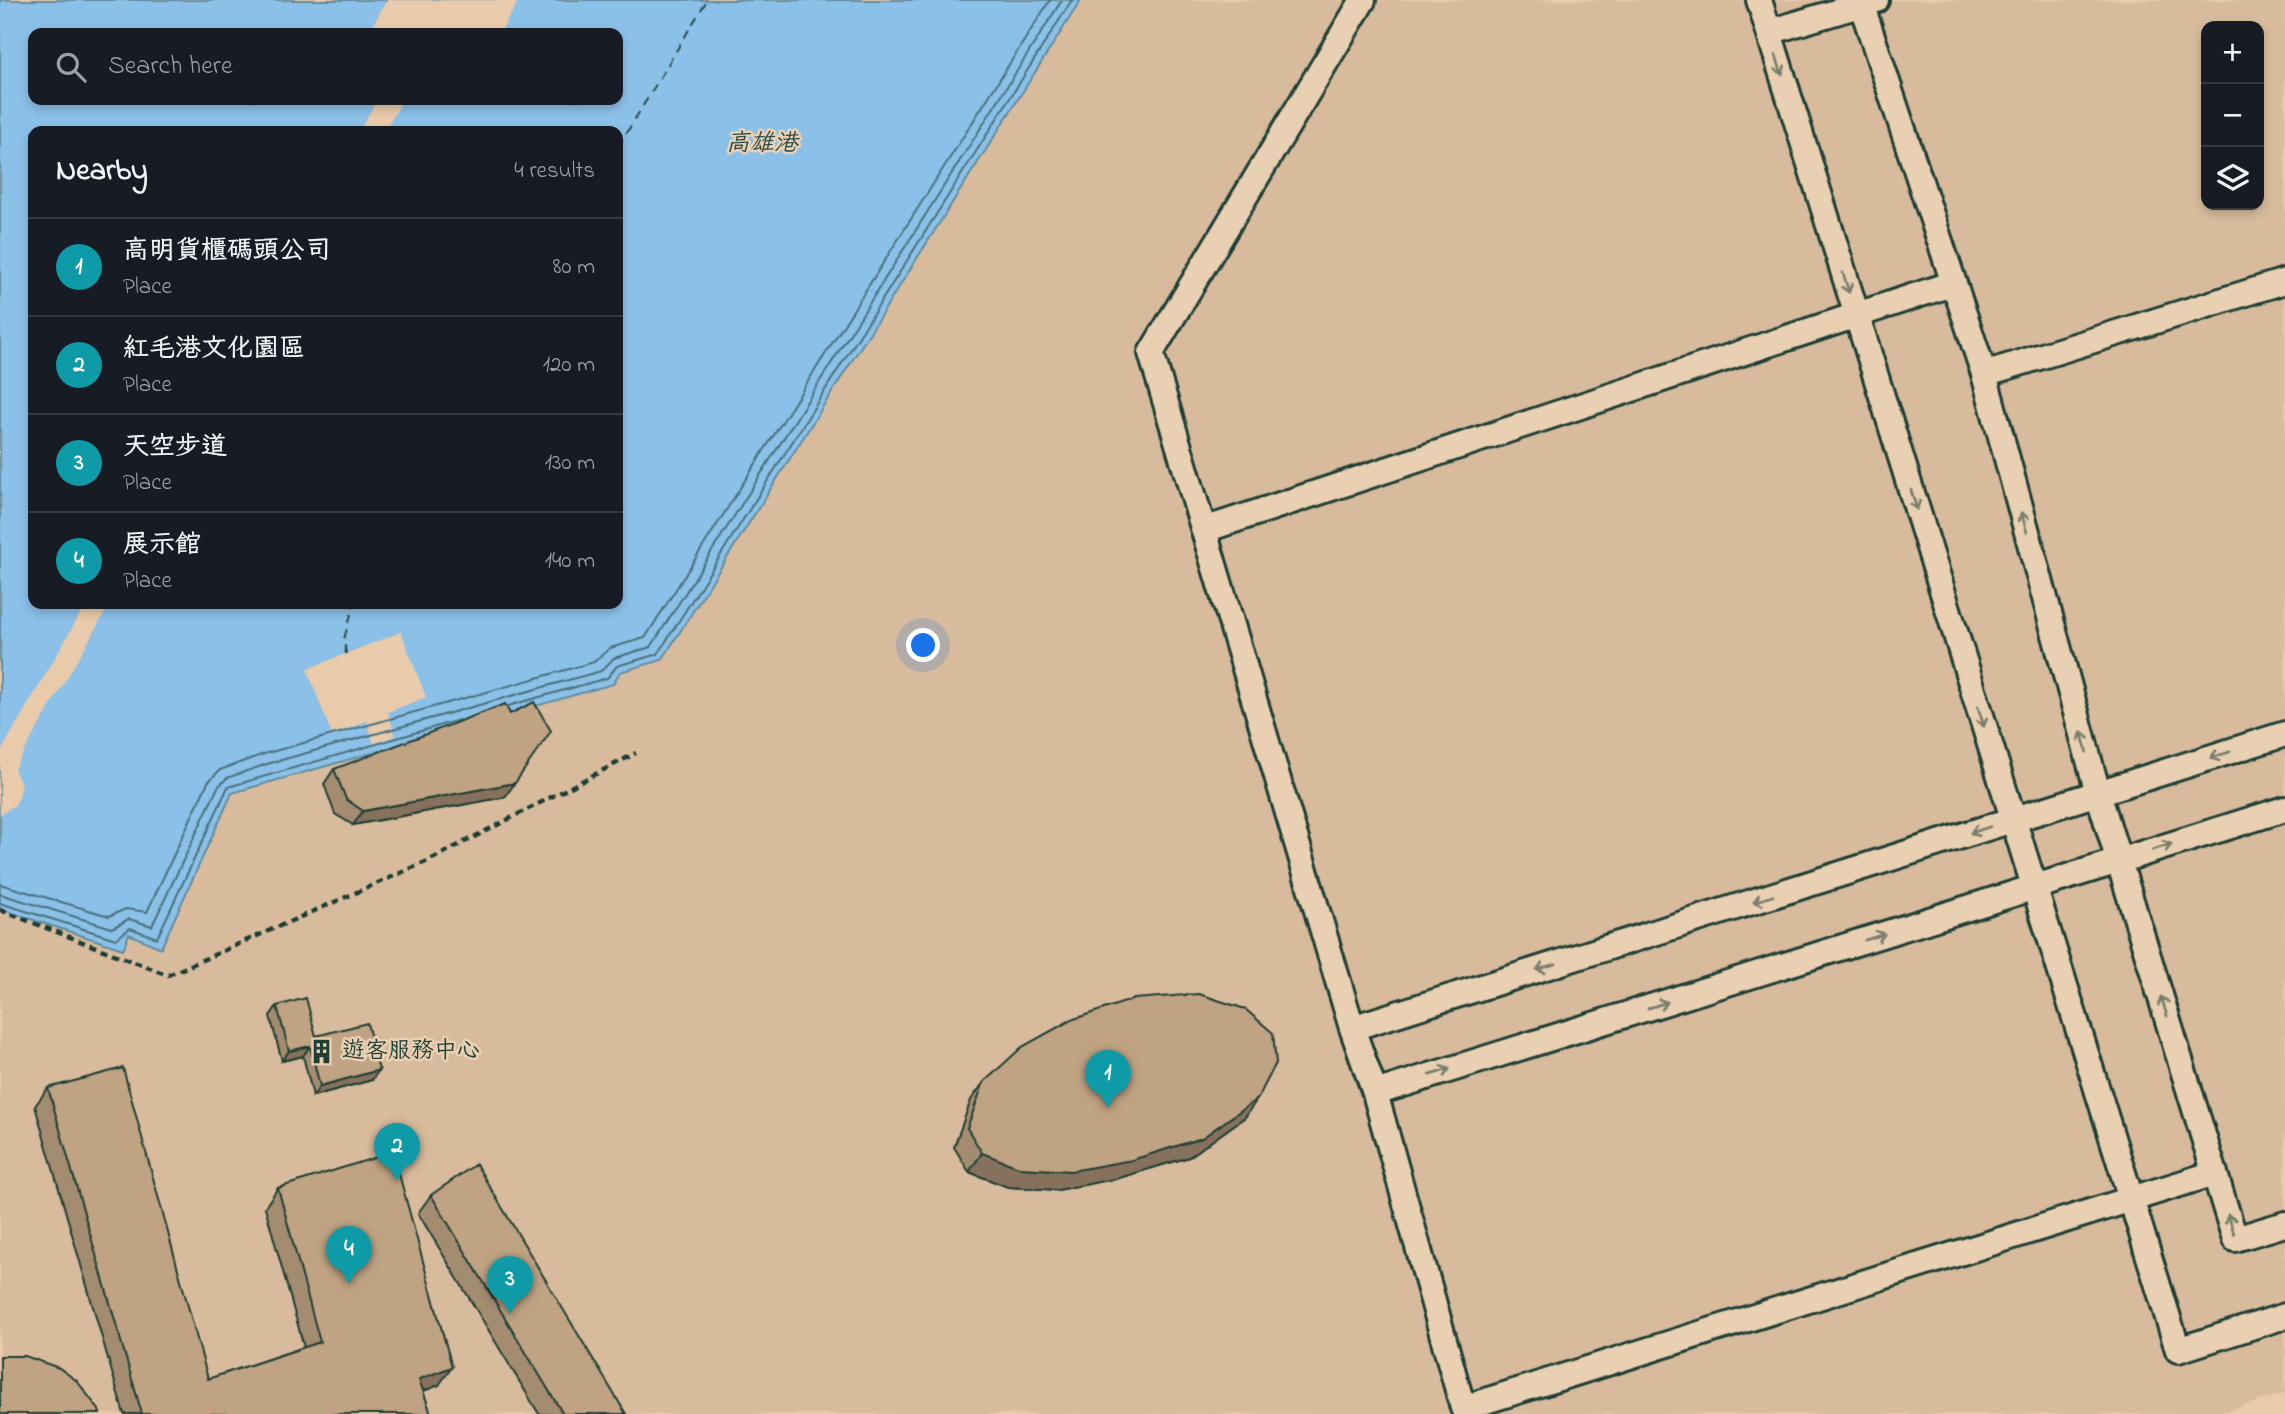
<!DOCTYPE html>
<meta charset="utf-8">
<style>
:root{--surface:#171b24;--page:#20242c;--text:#f1f3f6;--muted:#9ea1a6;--line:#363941;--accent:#2563eb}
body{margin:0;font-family:"Indie Flower","LXGW WenKai TC",sans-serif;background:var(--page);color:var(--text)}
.controls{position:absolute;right:21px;top:21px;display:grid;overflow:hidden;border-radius:14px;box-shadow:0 4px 10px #0003}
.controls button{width:63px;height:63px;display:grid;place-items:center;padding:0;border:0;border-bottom:2px solid var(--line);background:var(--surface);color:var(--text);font:35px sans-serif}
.you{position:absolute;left:924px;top:646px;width:24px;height:24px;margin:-18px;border:5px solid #fff;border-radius:50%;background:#1a73e8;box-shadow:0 0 0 10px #1a73e833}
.badge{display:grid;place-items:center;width:46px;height:46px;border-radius:50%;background:var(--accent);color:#fff;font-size:23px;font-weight:700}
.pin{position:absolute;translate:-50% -58px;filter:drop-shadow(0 2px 4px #0008)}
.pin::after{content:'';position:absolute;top:37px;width:24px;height:21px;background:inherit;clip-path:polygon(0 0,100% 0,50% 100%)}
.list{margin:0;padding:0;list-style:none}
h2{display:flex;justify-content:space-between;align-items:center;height:91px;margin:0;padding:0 28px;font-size:30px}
h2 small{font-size:23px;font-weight:400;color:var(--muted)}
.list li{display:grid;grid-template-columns:46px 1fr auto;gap:21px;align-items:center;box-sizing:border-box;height:98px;padding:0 28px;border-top:2px solid var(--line)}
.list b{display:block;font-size:26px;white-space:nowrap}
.list p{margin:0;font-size:23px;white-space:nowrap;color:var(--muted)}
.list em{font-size:23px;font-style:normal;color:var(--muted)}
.icon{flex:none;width:38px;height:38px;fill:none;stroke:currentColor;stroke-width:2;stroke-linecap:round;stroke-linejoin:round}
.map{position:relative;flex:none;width:2285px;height:1414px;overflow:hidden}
.search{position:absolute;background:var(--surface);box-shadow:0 4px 10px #0003;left:28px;top:28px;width:595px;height:77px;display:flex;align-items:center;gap:18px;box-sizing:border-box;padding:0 24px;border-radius:14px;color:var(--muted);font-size:26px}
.panel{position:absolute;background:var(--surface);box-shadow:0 4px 10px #0003;left:28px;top:126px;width:595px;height:483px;border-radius:14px}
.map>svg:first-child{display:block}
</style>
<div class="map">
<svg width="2285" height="1414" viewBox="0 0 2285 1414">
<rect width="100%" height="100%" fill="#e9caaa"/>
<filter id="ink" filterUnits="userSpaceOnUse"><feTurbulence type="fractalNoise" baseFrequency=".0143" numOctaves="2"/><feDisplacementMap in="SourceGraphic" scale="14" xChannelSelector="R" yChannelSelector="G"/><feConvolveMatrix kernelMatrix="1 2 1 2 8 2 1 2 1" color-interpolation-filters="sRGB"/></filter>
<g filter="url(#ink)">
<path fill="#d8bb9c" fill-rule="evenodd" d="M1081 0H2285V1393L2217 1414H0V877L161 948 232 793 395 736 662 660ZM2206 26H2259V205H2206Z"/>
<path fill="#8bc0e8" stroke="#608ca0" stroke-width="2" fill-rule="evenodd" d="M0 0H1081L662 660 620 672 613 684 232 793 161 948 129 934 123 949 0 909ZM33 33H618V100H33ZM33 131H618V604H33Z"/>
<path fill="#e9caaa" d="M387 0H519L500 33H368Z
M377 100H403L384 131H359Z
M86 604H110L14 769 21 784 20 795 15 805 0 815V753Z
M401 632 426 697 388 712 395 736 374 744 367 721 332 735 307 669Z"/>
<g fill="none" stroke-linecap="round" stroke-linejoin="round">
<path stroke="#4a717c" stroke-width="2" d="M508 706 607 678 617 666 658 654 1072 0
M0 884 109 916 126 909 147 912 208 782 220 770 264 754 594 662 610 648 645 638 1050 0
M0 894 112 928 129 919 152 926 218 787 227 778 267 764 601 671 614 658 651 647 1062 0
M0 903 116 939 130 928 157 938 228 787 459 720"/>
<path stroke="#2a4a46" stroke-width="2" stroke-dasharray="9 7" stroke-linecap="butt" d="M618 147 707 0
M346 654 344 639 354 604"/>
<defs>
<path id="service" d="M1363 0 1151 353 1352 1028 1375 1093 1463 1408 2215 1173
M1759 0 2178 1350 2285 1316
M1860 0 1984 374 2098 793 2235 1239 2285 1224
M1769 32 1876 0
M1984 374 2285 281
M1204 530 1954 283
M1352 1028 2285 734
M1375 1093 2285 809"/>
</defs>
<use href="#service" stroke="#1f3d34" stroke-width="30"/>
<path stroke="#1f3d34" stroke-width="4.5" stroke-dasharray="7 5" stroke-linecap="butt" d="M0 910 168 975 428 861 636 753"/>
<use href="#service" stroke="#ead0b2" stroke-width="24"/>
</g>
<path fill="#a48c71" stroke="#1f3d34" stroke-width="2" d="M334 769 505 797 353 825 335 814 324 784Z
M277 1006 316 1036 372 1080 313 1096 303 1056 282 1061 270 1016Z
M984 1082 1245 1117 1189 1157 1119 1178 1058 1190 1008 1187 969 1172 954 1147 971 1100Z
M48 1088 208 1379 304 1347 265 1207 278 1188 439 1385 423 1391 431 1414H124L35 1106Z
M431 1195 626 1414H539L418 1213Z"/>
<path fill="#86725c" stroke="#1f3d34" stroke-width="2" d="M515 783 505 797 353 825 363 811Z
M310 1046 303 1056 282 1061 289 1051Z
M379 1070 372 1080 313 1096 320 1086Z
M1258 1098 1245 1117 1189 1157 1119 1178 1058 1190 1008 1187 969 1172 982 1153Z
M452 1367 439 1385 406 1398 419 1379Z"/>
<path fill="#bfa383" stroke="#1f3d34" stroke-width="2" d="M534 702 551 731 515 783 363 811 346 799 334 769 505 704 510 714Z
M1199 994 1245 1009 1273 1033 1276 1063 1258 1098 1202 1138 1132 1160 1071 1171 1021 1168 982 1153 967 1128 984 1082 1022 1047 1071 1020 1134 999Z
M306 998 316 1036 367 1023 379 1070 320 1086 310 1046 289 1051 277 1006Z
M123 1068 208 1379 320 1342 278 1188 393 1152 452 1367 419 1379 431 1414H142L48 1088Z
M476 1164 626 1414H563L431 1195Z
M0 1356H25L59 1368 77 1381 99 1410 100 1414H0Z"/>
<defs><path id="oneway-shaft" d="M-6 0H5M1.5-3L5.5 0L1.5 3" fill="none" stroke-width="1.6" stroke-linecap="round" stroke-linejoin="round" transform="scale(1.75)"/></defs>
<g stroke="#7a7f6d">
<use href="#oneway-shaft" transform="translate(1779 65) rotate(73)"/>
<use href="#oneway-shaft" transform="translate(1846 283) rotate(73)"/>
<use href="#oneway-shaft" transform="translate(1914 500) rotate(73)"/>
<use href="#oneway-shaft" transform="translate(2024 522) rotate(-105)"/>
<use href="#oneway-shaft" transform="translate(1981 717) rotate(73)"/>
<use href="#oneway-shaft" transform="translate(2084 742) rotate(-105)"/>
<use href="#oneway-shaft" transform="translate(2220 755) rotate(163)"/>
<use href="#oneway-shaft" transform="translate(1980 830) rotate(162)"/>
<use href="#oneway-shaft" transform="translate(2162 847) rotate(-17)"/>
<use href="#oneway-shaft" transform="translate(1763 899) rotate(162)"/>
<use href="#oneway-shaft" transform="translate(1875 937) rotate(-17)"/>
<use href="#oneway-shaft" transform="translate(1546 967) rotate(162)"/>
<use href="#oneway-shaft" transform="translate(1658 1005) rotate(-17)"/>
<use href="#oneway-shaft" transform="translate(2164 1006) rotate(-107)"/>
<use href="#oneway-shaft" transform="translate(1440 1072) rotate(-17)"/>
<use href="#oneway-shaft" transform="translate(2231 1224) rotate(-107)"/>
</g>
</g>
<defs>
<symbol id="building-bare" viewBox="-9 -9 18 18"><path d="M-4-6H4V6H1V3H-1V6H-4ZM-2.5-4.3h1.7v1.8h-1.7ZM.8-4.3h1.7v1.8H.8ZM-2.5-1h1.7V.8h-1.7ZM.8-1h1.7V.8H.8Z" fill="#1f3d34" stroke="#ead0b2" stroke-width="2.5" paint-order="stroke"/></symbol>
</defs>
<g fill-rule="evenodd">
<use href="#building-bare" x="304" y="1034" width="35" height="35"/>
</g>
<g text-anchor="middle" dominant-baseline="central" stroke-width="5" stroke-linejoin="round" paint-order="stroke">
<g font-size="23" fill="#1f3d34" stroke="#ead0b2" text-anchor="start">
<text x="342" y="1051">遊客服務中心</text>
</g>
<g font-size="24" font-style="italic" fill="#2a4a46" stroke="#ead0b2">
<text x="762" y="144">高雄港</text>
</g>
</g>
</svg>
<div class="controls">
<button>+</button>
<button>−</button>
<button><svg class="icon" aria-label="layers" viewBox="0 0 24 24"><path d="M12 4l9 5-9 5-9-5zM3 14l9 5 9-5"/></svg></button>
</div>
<div class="you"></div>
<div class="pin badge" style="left:1108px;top:1108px;background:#0f9aa8">1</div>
<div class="pin badge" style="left:397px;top:1181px;background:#0f9aa8">2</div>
<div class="pin badge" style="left:510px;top:1314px;background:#0f9aa8">3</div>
<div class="pin badge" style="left:349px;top:1284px;background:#0f9aa8">4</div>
<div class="search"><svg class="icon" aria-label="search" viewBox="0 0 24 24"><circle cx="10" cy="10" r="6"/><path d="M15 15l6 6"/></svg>Search here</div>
<section class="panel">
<h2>Nearby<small>4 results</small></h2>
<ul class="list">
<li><span class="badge" style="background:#0f9aa8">1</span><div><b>高明貨櫃碼頭公司</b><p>Place</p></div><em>80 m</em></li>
<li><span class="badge" style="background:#0f9aa8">2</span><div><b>紅毛港文化園區</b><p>Place</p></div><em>120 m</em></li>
<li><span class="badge" style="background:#0f9aa8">3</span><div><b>天空步道</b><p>Place</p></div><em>130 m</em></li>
<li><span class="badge" style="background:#0f9aa8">4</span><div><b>展示館</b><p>Place</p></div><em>140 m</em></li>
</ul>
</section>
</div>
